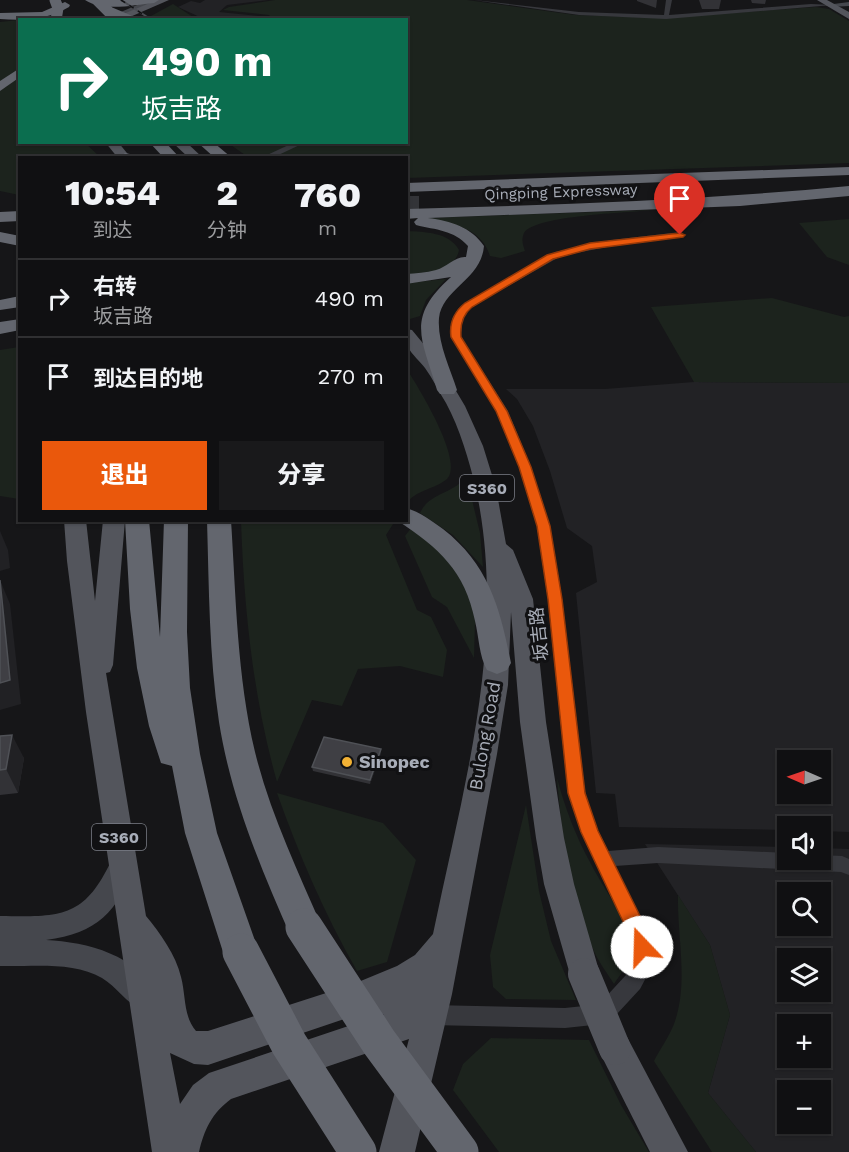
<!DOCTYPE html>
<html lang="zh">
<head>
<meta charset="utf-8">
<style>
	:root { --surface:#101012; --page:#19191b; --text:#f1f3f6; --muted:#9c9d9f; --line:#303032; --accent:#ea580c }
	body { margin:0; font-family:"Work Sans","Noto Sans SC",sans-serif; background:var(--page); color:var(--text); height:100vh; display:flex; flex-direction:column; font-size:22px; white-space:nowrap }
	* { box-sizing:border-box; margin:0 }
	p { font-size:20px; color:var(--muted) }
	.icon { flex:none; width:33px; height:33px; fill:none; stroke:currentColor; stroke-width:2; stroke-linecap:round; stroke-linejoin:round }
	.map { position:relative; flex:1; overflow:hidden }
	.details { position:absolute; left:18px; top:156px; width:390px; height:366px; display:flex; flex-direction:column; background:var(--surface); border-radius:0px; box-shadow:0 2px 4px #0004,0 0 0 2px var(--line) }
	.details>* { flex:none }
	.banner { position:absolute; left:18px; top:18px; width:390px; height:126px; border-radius:0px; box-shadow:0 2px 4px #0004,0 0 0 2px var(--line); background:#0b6e4f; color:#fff; overflow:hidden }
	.needle { width:39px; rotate:272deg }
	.controls { position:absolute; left:777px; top:750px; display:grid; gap:12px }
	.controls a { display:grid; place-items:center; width:54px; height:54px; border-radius:0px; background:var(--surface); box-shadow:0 2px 4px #0004,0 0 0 2px var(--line); font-size:30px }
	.pin { position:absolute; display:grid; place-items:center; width:51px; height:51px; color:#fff; margin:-62px -26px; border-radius:50% 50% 50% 0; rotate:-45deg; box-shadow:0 0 6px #0007 }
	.pin .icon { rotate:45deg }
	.me { position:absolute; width:66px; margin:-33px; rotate:339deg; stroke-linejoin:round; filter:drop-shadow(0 0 4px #0008) }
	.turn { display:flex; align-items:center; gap:21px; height:126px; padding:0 24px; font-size:27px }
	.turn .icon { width:78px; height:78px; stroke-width:2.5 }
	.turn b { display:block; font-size:42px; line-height:51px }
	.eta { display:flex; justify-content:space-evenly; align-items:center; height:102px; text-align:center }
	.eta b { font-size:36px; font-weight:800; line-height:42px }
	.action { display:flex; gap:12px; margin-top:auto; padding:12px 24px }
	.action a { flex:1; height:69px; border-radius:0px; background:var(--accent); color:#fff; font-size:24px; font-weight:800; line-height:69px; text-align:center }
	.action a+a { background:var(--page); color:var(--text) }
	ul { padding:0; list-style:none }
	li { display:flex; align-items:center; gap:18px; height:78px; padding:0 24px; border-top:2px solid var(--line) }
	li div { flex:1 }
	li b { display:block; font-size:22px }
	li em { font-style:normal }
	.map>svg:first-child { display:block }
	.built { fill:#222225; fill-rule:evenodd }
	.green { fill:#1c231d }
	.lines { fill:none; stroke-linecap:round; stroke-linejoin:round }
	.highway-tunnel { stroke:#333438; stroke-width:14; stroke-dasharray:14 7; stroke-linecap:butt }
	.street { fill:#37383d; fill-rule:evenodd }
	.secondary { fill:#45474d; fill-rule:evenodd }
	.primary { fill:#53555c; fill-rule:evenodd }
	.highway { fill:#63666e; fill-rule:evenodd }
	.rail-casing { stroke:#4a4c52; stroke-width:2 }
	.rail { stroke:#111113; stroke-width:1.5; stroke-dasharray:5; stroke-linecap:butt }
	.primary-bridge { stroke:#53555c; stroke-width:32 }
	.highway-bridge-far1 { stroke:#63666e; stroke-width:11 }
	.highway-bridge { stroke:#63666e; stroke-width:37 }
	.wall { fill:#323236 }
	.shaded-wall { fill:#212124 }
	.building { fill:#3f3f44; stroke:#4f5156; stroke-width:1.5 }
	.route { fill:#ea580c; stroke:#983908; stroke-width:1.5 }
	.poi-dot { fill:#f2b134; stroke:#111113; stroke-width:2 }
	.labels { text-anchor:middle; stroke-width:6; stroke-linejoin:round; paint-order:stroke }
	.far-street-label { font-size:15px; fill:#a8adb8; stroke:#111113 }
	.shield { fill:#111113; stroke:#7b7e86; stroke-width:1.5 }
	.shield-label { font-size:16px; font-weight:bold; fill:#a8adb8 }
	.street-label { font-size:18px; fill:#a8adb8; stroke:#111113 }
	.poi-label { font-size:18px; font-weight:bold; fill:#a8adb8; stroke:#111113; text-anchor:start }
</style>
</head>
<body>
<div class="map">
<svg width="849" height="1152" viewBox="0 0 849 1152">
	<rect width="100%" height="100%" fill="#161618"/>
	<g class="built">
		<path d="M205,0H268L227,5L219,12L268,17L267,19H204L178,7L191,1L200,3Z"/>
		<path d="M694,382L849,383V832L821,831L820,826H788L787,830L619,827L615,794L596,793L576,593L597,582L592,546L567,528L550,471L533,426L517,399L506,389H605ZM788,760H820V794H788Z"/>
		<path d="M645,844L787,847L788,860H820L821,848L849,849V1152H756L708,1093L730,1015L710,945ZM788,892H820V926H788ZM788,958H820V992H788ZM788,1024H820V1058H788ZM788,1090H820V1124H788Z"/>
	</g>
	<g class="green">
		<path d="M275,0H467L575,15L660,18L816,7L829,9L849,21V163L407,178L406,158L248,157L228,143L406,142V20L273,19L269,15L223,10L229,7Z"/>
		<path d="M173,4L196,19H156L151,16Z"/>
		<path d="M19,20L20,142L85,143L100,157L20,158L19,195L0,191V22Z"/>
		<path d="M652,210C629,213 535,215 524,233C521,240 523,245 525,251L501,258L490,256C481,227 453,224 426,218Z"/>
		<path d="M849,219V265L827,257L799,223Z"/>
		<path d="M406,231C425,232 449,232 459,250C455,272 424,274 407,274Z"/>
		<path d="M446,279L426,300L420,316L410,319L407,315L406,283Z"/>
		<path d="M772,298L844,317L849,316V383L694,382L651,307Z"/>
		<path d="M19,347H20L19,499L0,496V350Z"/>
		<path d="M406,368C417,385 465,462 447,479C435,489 419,489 407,502Z"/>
		<path d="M466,475L480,533L483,567L453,535L420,513C430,491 457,494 466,475Z"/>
		<path d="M241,521H395L386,535L417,610L431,617L447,650L443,677L400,666L358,669L342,706L312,700L277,782C253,697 244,609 241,521Z"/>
		<path d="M412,527L438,546L469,592L475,621L474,658L447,607L432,597L405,536Z"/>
		<path d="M557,778C565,808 576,837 591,864C604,890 627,917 629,947C630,963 622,972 614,984C607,973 598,961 593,949C569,892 562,839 557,778Z"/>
		<path d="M277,793L383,823L416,860L387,962L357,971C324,913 299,855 277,793Z"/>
		<path d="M526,805L539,891L551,941L576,1000L506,999L493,987L490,955Z"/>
		<path d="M678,895L710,945L730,1015L708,1093L756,1152H712L654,1061C660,1049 669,1037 674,1024C689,983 677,938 678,895Z"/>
		<path d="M491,1038L589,1040L621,1105L649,1152H499L453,1090L463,1064Z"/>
	</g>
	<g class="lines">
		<path class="highway-tunnel" d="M406,203H419"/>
		<g class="street">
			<path d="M474,0L579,12L664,15L666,0H672L669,15L811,4L833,5L666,19L579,15Z"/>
			<path d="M295,142H306L272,158L265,156Z"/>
			<path d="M680,232L683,233V237L612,246L561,256L471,307L462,319L461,337L508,411L531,467L549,526L562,599L585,793L598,831L608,851L658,847L788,853V860H820V855L842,856L849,859V875L841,872L658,863L615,866L643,922L651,947V967L648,974L640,989L616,1015L593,1025L565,1028L431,1025L424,1022L421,1015L424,1008L431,1005L565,1008L593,1005L602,1001L626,975L632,965L633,947L627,929L581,832L569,793L548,599L537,526L519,467L496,411L451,337L452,319L458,309L465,303L555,252L612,240Z"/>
		</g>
		<g class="secondary">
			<path d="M149,0H160L114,20H102Z"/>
			<path d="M849,2V6L830,7L826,5Z"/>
			<path d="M122,853L131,857L135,865C117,912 98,933 46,940C87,942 139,955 156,996L152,1006L142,1010C126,1003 117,987 102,978C73,961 32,967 0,966V916C63,917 85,918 113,857Z"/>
		</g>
		<g class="primary">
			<path d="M157,0H169L123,20H109Z"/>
			<path d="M817,0H827L849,12V19Z"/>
			<path d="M105,142H118L131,158H118Z"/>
			<path d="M172,142H186L203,158H189Z"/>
			<path d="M406,329L412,330L440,364L465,406L483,446L496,488L506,544L513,550L533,599L546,722L564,838L574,884L600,974L595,985L584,990L573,985L544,884L536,838L520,722L511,612L508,685L497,754L452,994L415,1152H379L409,1039L231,1099C212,1113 204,1130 199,1152H152L86,712L67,561L64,520H86L95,601L103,520H125L113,665L110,672L106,673L146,916C160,933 176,955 181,977C186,995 183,1016 196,1031H208L351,985L397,966L415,955L433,934C463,788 508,639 476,489C469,460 460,429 446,403C439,392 433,379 425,368C420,361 412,355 408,347C405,342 406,335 406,329ZM365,1012L373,1015L384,1014L209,1073L193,1085L180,1104L170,1053L194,1064L208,1065Z"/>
			<path d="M615,1032L627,1037L688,1152H650L598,1049L603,1037Z"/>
		</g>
		<g class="highway">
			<path d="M85,0H159L154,3C134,5 103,12 85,0Z"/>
			<path d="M65,2L70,5L69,7C48,20 23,21 0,19V13L42,12Z"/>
			<path d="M20,68V77L0,91V81Z"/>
			<path d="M149,142H165L180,158H164Z"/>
			<path d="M197,142H213L232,158H215Z"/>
			<path d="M125,153L130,154L132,158H118Z"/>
			<path d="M849,167V175L406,192V183Z"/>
			<path d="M849,186V196L740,206L428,218C451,221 471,227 484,246C481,280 443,288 439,318C437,342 450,368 457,390L454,394H440L437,390C422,339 405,318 451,277L406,284V274C416,273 426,273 436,270C447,267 455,256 466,257L468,246C454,230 436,230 416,225L414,222L418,218L406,219V209C554,205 702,200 849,186Z"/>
			<path d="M20,211V221L0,222V212Z"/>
			<path d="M0,232L20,236V246L0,242Z"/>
			<path d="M20,296V307L0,310V300Z"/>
			<path d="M20,319V330L0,334V322Z"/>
			<path d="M406,508C420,512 432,521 443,529C489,565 500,608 511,663L507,670L497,674L487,670C479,656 479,637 475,621C465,571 439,548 398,521L406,520Z"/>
			<path d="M125,520H149L160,637L164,520H188L187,632L190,688L200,754L217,833L259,952L254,964L241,969L228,964L223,952L185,833L172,766L161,763L149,726L137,668L130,609Z"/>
			<path d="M207,520H231C236,598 237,676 255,752C270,813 297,869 322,927L316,939L304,944L292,939C261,869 231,798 219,722C209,655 209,588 207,520Z"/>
		</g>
		<defs>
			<path id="rail" d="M121,0L152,20"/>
		</defs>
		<use href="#rail" class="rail-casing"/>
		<use href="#rail" class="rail"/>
		<path class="primary-bridge" d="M584,974L615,1049"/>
		<g class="highway-bridge-far1">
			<path d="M55,0L58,8L56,20"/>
			<path d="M97,0L109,12L128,20"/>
		</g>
		<g class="highway-bridge">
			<path d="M304,927L379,1042L460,1152"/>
			<path d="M241,952L289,1044L358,1152"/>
		</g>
	</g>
	<g class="wall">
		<path d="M637,0H657L656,8L637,1Z"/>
		<path d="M699,0H721L719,9H702Z"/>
		<path d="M751,0H766L765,4L752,3Z"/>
		<path d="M0,736L24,758L18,793L0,795Z"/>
		<path d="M381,753L370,784L313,771L312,767Z"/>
	</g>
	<g class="shaded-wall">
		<path d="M0,531L8,550L10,568L0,571Z"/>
		<path d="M0,580L10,604L21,704L0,710Z"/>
		<path d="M12,735L24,758L18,793L6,769Z"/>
		<path d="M381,749V753L370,784V780Z"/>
	</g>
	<g class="building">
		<path d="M0,580L10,680L0,683Z"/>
		<path d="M12,735L6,769L0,770V736Z"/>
		<path d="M324,737L381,749L370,780L312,767Z"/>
	</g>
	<path class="route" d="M680,233L685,235L683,237L590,249L553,259L472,307C462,315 460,325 461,337L507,411L531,467L550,526L562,599L585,793L598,831L643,922L652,947L649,953L642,956L636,953L627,930L581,832L568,793L548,599L537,526L519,467L496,411L451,337C449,323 454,312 465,303L547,255L590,243Z"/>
	<circle class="poi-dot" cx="347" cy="762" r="6"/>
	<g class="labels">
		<g class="far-street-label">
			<text transform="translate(561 192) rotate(-2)" y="5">Qingping Expressway</text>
		</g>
		<g class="shield">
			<rect x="460" y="475" width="54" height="26" rx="4.5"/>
			<rect x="92" y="824" width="54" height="26" rx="4.5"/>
		</g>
		<g class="shield-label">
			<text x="487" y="494">S360</text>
			<text x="119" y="843">S360</text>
		</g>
		<g class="street-label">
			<text transform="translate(539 634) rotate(-96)" y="6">坂吉路</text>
			<text transform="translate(485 736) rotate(-80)" y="6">Bulong Road</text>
		</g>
		<g class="poi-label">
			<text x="359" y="768">Sinopec</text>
		</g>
	</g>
</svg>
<div class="controls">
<a><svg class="needle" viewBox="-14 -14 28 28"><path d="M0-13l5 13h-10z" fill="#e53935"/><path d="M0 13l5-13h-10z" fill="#9c9d9f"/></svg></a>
<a><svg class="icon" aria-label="sound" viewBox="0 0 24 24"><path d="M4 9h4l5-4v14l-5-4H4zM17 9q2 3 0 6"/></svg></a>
<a><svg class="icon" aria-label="search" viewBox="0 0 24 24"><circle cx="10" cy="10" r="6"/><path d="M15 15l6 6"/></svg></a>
<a><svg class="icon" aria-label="layers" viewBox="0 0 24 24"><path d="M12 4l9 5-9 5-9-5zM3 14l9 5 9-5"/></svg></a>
<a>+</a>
<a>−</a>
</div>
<div class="pin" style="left:680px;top:235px;background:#d93025"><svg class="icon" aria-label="arrive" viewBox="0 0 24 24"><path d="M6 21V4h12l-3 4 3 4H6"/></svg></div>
<svg class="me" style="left:642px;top:947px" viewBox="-20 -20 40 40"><circle r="19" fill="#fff"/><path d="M0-13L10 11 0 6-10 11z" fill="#ea580c"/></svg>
<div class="banner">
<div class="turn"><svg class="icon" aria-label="right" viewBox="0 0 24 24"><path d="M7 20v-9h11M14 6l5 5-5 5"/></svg><div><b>490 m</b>坂吉路</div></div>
</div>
<section class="details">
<div class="eta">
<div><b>10:54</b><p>到达</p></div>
<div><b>2</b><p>分钟</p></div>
<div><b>760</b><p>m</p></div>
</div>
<ul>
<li><svg class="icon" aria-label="right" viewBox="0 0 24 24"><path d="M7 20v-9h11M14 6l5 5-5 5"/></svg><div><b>右转</b><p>坂吉路</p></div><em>490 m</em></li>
<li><svg class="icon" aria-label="arrive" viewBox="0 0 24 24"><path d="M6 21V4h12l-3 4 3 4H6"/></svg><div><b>到达目的地</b></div><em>270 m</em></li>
</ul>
<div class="action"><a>退出</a><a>分享</a></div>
</section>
</div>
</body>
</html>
